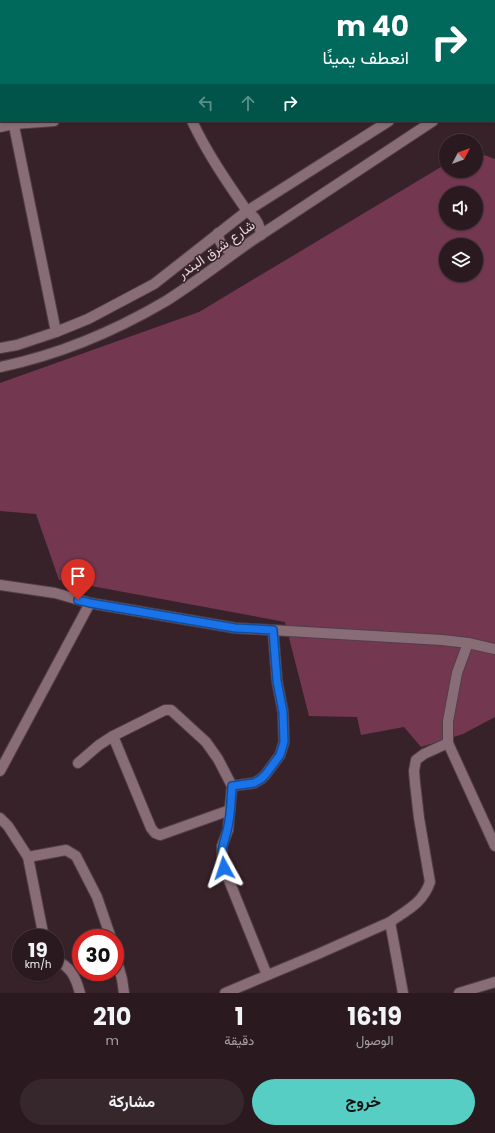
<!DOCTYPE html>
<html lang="ar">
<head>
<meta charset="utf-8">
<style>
	:root { --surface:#2a1a20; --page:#36272d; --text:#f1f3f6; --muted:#a5a1a5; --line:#46383e; --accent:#56cec3 }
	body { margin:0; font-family:Poppins,Vazirmatn,sans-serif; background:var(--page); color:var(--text); direction:rtl; height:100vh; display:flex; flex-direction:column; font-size:15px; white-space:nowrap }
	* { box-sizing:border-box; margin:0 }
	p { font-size:13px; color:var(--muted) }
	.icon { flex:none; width:22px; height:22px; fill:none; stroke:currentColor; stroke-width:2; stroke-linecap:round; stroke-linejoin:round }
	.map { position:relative; height:993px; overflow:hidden; direction:ltr }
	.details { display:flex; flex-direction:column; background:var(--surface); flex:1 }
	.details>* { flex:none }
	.guide { position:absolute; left:0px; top:0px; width:495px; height:122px; box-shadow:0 1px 3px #0004,0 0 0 1px var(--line); direction:rtl; background:#00695c; color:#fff; overflow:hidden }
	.needle { width:26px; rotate:49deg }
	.buttons { position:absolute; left:439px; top:134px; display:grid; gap:8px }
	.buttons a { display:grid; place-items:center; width:44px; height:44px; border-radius:50%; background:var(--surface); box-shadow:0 1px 3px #0004,0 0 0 1px var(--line); font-size:20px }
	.speed { position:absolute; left:12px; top:929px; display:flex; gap:8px; font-size:20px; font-weight:700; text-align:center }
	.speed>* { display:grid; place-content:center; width:52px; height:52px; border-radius:50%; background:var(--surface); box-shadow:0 1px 3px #0004,0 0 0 1px var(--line); line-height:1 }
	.speed small { font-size:10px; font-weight:400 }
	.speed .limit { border:6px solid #d22; background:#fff; color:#111 }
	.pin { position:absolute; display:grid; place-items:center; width:34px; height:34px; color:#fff; margin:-41px -17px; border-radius:50% 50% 50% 0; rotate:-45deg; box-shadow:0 0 4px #0007 }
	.pin .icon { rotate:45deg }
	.me { position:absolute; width:44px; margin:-22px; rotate:355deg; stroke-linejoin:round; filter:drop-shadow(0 0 3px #0008) }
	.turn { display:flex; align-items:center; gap:14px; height:84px; padding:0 20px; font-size:18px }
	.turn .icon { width:52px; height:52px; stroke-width:2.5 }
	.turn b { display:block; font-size:28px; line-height:34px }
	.lanes { display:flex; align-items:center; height:38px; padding:0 20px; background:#0003; justify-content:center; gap:20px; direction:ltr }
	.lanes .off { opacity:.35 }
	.eta { display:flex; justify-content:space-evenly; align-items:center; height:68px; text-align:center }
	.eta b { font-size:24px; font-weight:700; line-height:28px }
	.primary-button { display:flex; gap:8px; margin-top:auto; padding:8px 20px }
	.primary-button a { flex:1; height:46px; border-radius:24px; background:var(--accent); color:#111; font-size:16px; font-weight:700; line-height:46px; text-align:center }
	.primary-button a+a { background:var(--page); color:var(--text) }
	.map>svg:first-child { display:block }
	.green { fill:#743750; fill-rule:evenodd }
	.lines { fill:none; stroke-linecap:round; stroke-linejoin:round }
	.minor-casing { stroke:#523f46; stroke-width:12 }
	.secondary-casing { stroke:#523f46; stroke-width:12 }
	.minor { stroke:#886d76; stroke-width:10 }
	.secondary { stroke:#886d76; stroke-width:10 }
	.route-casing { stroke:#114b97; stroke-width:10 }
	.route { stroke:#1a73e8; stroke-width:7 }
	.labels { text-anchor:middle; stroke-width:3; stroke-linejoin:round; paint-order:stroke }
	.street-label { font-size:14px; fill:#e3d4d9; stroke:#38222a }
</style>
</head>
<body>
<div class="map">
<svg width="495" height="993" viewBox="0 0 495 993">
	<rect width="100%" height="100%" fill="#38222a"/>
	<path class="green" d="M476,152L495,159V717L463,734L421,747L404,727L361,735L357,717L309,716L285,622L59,580L36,514L0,511V383L199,312L446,164V171H476ZM446,193H476V223H446ZM446,245H476V275H446Z"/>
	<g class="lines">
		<defs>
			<g id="minor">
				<path d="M131,0L132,1"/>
				<path d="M195,0V1"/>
				<path d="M348,0V1"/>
				<path d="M165,1L166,0"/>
				<path d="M377,1L378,0"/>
				<path d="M0,94L1,95"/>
				<path d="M13,121L56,332"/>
				<path d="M192,121C207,153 227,182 247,211"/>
				<path d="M0,127L14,124L54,121"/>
				<path d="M0,585L55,593L90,603L235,628L442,640L468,643L495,649"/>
				<path d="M468,643L457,673L448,721V743L495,846"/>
				<path d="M113,736L151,828L155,833L160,835L230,810"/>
				<path d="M78,763L99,745L113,736L165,710H171L206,742L218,759L232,786L228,830L222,846V857L224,868L267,975"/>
				<path d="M0,771L90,603"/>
				<path d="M232,786L254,783L261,779L266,774L280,755L284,742L283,712L277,681L273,630"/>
				<path d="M0,818L8,826L28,857L66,850L76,856L97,897L111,938"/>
				<path d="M28,857L44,938"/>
				<path d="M390,922C407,910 423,903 430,882L419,818L415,783L414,771L416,760L424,754L448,743"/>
				<path d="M115,954L122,979L124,993"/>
				<path d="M55,959C71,968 75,975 80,993"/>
				<path d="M225,993L318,954L390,922L403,993"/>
				<path d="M459,993L495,982"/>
			</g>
			<g id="secondary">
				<path d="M494,55L495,54"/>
				<path d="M494,81L495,80"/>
				<path d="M247,211C256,217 260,225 261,235"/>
				<path d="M218,233C219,244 224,250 235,252"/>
				<path d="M0,348L17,345L56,332L88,319L154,284L247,211L389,121"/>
				<path d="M0,367C58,355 115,331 166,301C196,282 224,260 253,240C313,200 373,161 433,121"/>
			</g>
		</defs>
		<use href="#minor" class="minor-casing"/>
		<use href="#secondary" class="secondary-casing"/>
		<use href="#minor" class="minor"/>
		<use href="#secondary" class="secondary"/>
	</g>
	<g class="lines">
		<defs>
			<path id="route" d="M78,600L90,603L235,628L273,630L277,681L283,712L284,742L280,755L266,774L261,779L254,783L232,786C231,801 231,816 227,831C223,847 220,849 224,868"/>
		</defs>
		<use href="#route" class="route-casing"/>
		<use href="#route" class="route"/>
	</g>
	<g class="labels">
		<g class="street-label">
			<text transform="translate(216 249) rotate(-35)" y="5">شارع شرق البندر</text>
		</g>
	</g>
</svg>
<div class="buttons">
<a><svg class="needle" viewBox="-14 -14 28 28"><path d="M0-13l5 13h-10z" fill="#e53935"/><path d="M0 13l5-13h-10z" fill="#a5a1a5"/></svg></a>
<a><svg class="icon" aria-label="sound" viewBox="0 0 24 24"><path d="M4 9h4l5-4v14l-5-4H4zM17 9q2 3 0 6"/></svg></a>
<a><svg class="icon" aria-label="layers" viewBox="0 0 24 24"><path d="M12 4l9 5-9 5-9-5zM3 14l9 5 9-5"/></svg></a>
</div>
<div class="speed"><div>19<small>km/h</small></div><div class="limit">30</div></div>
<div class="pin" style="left:78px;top:600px;background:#d93025"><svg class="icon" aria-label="arrive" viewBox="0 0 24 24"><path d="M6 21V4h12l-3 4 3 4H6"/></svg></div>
<svg class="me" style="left:224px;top:868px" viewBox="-20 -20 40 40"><path d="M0-17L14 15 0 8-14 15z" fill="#1a73e8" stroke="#fff" stroke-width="4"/></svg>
<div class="guide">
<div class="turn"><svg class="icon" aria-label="right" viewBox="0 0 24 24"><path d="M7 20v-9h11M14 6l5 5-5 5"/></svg><div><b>40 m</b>انعطف يمينًا</div></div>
<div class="lanes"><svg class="icon off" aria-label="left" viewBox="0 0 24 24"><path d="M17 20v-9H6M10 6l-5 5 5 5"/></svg><svg class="icon off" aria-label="ahead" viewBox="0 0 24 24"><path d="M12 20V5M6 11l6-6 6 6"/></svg><svg class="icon" aria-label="right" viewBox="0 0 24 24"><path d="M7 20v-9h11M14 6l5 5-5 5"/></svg></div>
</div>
</div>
<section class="details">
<div class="eta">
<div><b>16:19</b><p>الوصول</p></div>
<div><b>1</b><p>دقيقة</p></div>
<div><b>210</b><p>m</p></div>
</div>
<div class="primary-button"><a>خروج</a><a>مشاركة</a></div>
</section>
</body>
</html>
